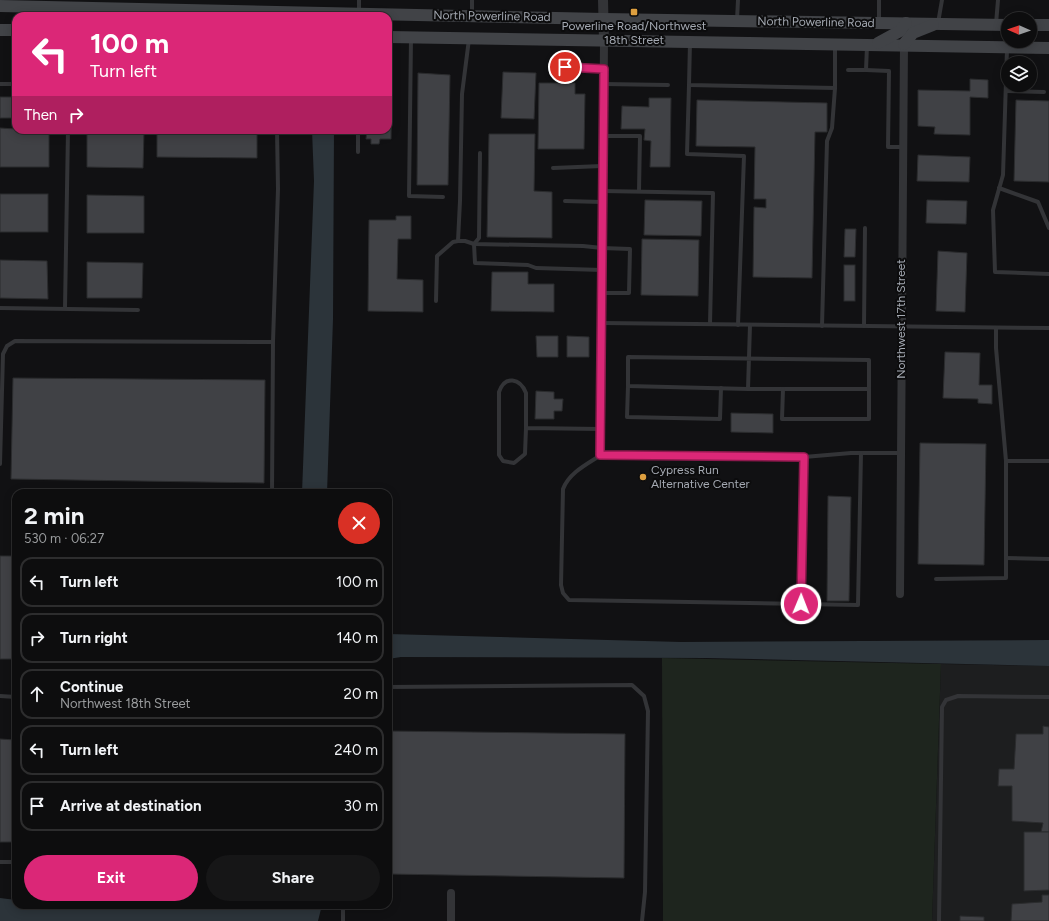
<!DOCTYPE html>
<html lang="en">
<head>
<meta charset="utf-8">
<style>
	:root { --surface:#0d0d0e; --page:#161617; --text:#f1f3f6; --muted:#9a9c9e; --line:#2d2d2e; --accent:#db2777 }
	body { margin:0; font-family:Figtree,sans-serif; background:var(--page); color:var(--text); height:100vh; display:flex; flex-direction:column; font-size:15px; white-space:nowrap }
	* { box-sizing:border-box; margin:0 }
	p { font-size:13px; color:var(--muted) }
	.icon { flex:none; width:22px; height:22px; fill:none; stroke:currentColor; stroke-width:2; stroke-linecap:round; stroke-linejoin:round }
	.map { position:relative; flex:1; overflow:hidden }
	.panel { position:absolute; left:12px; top:489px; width:380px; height:420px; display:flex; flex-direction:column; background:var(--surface); border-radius:12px; box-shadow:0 2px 10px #0003,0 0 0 1px var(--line) }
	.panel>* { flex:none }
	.top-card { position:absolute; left:12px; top:12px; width:380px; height:122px; border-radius:12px; box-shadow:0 2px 10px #0003,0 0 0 1px var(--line); background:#db2777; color:#fff; overflow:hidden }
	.needle { width:26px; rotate:272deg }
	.tools { position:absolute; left:1001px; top:12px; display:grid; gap:8px }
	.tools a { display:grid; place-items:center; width:36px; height:36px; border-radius:50%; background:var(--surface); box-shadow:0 2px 10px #0003,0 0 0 1px var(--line); font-size:20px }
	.pin { position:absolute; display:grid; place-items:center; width:34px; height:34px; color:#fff; margin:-17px; border:2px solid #fff; border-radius:50%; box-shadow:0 1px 4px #0007 }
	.me { position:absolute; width:44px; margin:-22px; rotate:1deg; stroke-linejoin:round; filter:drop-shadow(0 0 3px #0008) }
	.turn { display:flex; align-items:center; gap:14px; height:84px; padding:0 12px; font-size:18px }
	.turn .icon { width:52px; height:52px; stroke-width:2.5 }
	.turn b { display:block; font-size:28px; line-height:34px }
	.then { display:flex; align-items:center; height:38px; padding:0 12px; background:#0003; gap:8px; font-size:15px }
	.round { display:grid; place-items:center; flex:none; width:42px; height:42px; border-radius:21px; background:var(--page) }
	.headline { display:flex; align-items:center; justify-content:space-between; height:68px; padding:0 12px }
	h1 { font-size:24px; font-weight:700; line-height:30px }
	.button { display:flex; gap:8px; margin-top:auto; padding:8px 12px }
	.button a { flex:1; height:46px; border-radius:24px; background:var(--accent); color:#fff; font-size:16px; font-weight:700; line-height:46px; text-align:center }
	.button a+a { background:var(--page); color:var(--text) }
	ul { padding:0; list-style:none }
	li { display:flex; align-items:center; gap:12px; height:50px; margin:0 8px 6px; padding:0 4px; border:2px solid var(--line); border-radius:12px }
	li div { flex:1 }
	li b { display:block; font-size:15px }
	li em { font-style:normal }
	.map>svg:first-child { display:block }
	.built { fill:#1d1e1f }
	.green { fill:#1e251e }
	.water { fill:#2c343a }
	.building { fill:#404145; stroke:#2b2c2e }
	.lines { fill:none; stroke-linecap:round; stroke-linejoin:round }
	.service { stroke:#333437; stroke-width:4 }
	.minor { stroke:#333437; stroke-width:8 }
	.tertiary { stroke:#333437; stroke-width:10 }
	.secondary { stroke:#414347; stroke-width:12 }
	.route-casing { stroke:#8e194d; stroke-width:10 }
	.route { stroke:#db2777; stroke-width:7 }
	.poi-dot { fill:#dd9f3f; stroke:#0c0c0d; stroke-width:1.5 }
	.labels { text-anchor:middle; stroke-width:4; stroke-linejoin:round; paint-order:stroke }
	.street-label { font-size:12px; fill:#a4a9b2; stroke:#0c0c0d }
	.poi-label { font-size:12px; fill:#a4a9b2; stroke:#0c0c0d }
</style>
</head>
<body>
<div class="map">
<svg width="1049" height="921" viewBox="0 0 1049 921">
	<rect width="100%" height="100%" fill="#111113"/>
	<path class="built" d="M941,664L1049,666V921H932Z"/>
	<path class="green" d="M662,658L941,664L932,921H663Z"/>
	<g class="water">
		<path d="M312,130H334L333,319L327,493H302L314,181Z"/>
		<path d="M388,634L681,642L1049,640V666L707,658L401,657L388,659Z"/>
		<path d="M0,898L16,900V905H74L141,910L169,906L199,909H228L249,905H322L318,921H0Z"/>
	</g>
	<g class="building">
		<path d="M388,69H392L391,139H380L379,144H371V139H366L367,130H388Z"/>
		<path d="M503,72L536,73L534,119L501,118Z"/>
		<path d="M418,73L450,75L448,185H417Z"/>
		<path d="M970,79L988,80V98L970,97V135L934,134L935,127L918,126V90L970,91Z"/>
		<path d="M539,83H575V94H585L584,149H538Z"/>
		<rect x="0" y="97" width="16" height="21"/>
		<path d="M649,98H671L670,167H650L651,141L644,140L645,129H621L622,106L649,107Z"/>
		<path d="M697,100L827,103V132H815L812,278L753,277L754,207L766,208V199H754L755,147L696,146Z"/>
		<path d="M1016,100L1049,101V182L1014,181Z"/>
		<path d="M0,128L16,129V130H49V167H0Z"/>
		<path d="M157,130H257V158L157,157Z"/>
		<path d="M87,131H144L143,168L87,167Z"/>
		<path d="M489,134H535L534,191L552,192V238L487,237Z"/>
		<path d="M918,155L970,157L969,182L917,181Z"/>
		<rect x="0" y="194" width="48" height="38"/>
		<path d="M87,195L144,196V233H87Z"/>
		<path d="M645,200L702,201L701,236L644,235Z"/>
		<path d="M927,200L967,201L966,224L926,223Z"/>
		<path d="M396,216H411V239H398L397,279L423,280V312L368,311L369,220H396Z"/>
		<path d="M845,229H856L855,257H844Z"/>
		<path d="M642,239L699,240L698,296L641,295Z"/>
		<path d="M938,251L967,253L965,312L936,311Z"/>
		<path d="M0,260L47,261L48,299L0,298Z"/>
		<path d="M87,262L143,263L142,298H87Z"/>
		<rect x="844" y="265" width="11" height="36"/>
		<path d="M492,272H528V284H554V312L491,311Z"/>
		<path d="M536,336H558V357H537Z"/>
		<path d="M567,336L589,337V357H567Z"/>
		<path d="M945,352L980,353L979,385H992V404L978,403V399L943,398Z"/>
		<path d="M13,378L265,380L264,483L11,479Z"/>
		<path d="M536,391L554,392V399H563L562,411H554V419H535Z"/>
		<path d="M731,413L773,414V433L731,432Z"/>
		<path d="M920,443L986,444L984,565L918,564Z"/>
		<path d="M828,496L851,497L849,601H827Z"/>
		<rect x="0" y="556" width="16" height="103"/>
		<path d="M1043,726L1049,727V832H1041L1043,823L1012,821V786H998L999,769H1014L1016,734H1043Z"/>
		<path d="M388,731L625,734L624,878L388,874Z"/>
		<path d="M0,739L16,740V842H0Z"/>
		<path d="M1024,832H1049V890L1024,891Z"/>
		<path d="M1042,895H1049V921H1011L1012,904L1042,902Z"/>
		<path d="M960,916L984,917V921H960Z"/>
	</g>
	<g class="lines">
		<g class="service">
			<path d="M359,12V0"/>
			<path d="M472,15V0"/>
			<path d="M737,20L738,0"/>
			<path d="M879,22V0"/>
			<path d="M938,23L942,0"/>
			<path d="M996,24L998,0"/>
			<path d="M411,38L409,196L443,197"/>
			<path d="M690,42L689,85L835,88V47"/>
			<path d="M1007,49L1003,175L993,210L995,272L1049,274"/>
			<path d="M552,67L604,69"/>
			<path d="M848,70H866L867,46"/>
			<path d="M866,70L889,71L888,147H903"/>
			<path d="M0,84H16"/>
			<path d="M604,84L668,85"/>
			<path d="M689,85L687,154L744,156L738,325"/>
			<path d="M1006,91L1044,92"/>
			<path d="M603,136H640L639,191"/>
			<path d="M358,152V130"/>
			<path d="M480,153L479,238L474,244L475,263L528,265L536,268L602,270"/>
			<path d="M553,168L602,166"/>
			<path d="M999,188L1038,202L1049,228"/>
			<path d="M603,191L713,193L710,324"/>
			<path d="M565,201L602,202"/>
			<path d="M458,241H465L474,244L583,246L602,248L630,249L629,293H602"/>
			<path d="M436,301L437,256L453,242L458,241L460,201L462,94L469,39"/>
			<path d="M0,308L138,310"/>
			<path d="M65,308L68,130"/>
			<path d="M602,323L1049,328"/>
			<path d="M822,326L827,141L832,128L835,88"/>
			<path d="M864,326L865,228"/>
			<path d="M996,328V348L1006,461"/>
			<path d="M628,386L627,417L720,419L721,388"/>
			<path d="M748,389H869V360L628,357V386L748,389L750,325"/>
			<path d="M783,389L782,419H869V389"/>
			<path d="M526,428L525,454L514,463L503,461L499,455V392C505,375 520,378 526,393V428L601,429V455L804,457L851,453H901"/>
			<path d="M601,455C587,464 569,473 563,489L561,585L563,593L569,600L858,605L861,453"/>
			<path d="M0,464L3,354L7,346L15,341L273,342"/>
			<path d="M272,493L273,342L278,189L277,130"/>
			<path d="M1006,558L1049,559"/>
			<path d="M936,579L1006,578V461H1049"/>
			<path d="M801,604L804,457"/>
			<path d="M388,687L632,685L644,696L648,711L645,892L642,921"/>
			<path d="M0,696L16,697"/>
			<path d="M0,862H16"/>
			<path d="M343,905V921"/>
			<path d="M939,921L942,707L946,700L958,696L1049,697"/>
		</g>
		<g class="minor">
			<path d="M601,429L604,41"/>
			<path d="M900,594L904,44"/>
			<path d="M451,921V893"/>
		</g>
		<path class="tertiary" d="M603,0L604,41"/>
		<g class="secondary">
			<path d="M0,6L604,19L1008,25"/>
			<path d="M1030,25H1049"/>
			<path d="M0,30H16"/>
			<path d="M388,37L1049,48"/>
			<path d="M878,43L900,31L906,23"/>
			<path d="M904,44L913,33L933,25"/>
		</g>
	</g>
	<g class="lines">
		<defs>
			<path id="route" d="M565,67L604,69L600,455L804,457L801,604"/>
		</defs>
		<use href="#route" class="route-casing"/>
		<use href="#route" class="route"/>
	</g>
	<g class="poi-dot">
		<rect x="630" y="8" width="8" height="8" rx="2"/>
		<circle cx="643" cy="477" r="4"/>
	</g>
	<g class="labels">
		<g class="street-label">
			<text transform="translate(492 16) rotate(1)" y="4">North Powerline Road</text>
			<text transform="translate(816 22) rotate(1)" y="4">North Powerline Road</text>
			<text transform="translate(901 319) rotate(-90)" y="4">Northwest 17th Street</text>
		</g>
		<g class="poi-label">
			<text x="634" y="30">Powerline Road/Northwest<tspan x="634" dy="14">18th Street</tspan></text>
			<text x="651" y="474" text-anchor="start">Cypress Run<tspan x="651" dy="14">Alternative Center</tspan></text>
		</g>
	</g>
</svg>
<div class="tools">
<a><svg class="needle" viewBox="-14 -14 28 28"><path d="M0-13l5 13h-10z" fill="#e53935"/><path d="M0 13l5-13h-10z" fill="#9a9c9e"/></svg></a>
<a><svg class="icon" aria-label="layers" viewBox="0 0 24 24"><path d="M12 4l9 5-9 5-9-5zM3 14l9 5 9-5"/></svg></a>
</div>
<div class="pin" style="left:565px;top:67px;background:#d93025"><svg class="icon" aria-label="arrive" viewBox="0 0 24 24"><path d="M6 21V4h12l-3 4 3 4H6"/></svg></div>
<svg class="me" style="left:801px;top:604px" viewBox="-20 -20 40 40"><circle r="17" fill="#db2777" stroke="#fff" stroke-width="3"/><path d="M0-11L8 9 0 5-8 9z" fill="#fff"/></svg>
<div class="top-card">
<div class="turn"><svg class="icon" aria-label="left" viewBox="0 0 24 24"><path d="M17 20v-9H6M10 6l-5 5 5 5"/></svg><div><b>100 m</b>Turn left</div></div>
<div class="then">Then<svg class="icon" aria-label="right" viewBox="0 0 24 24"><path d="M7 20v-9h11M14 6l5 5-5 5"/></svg></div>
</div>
<section class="panel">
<div class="headline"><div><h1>2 min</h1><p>530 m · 06:27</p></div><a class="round" style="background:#d93025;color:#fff"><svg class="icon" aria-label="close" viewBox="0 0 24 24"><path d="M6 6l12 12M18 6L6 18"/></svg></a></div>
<ul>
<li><svg class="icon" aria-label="left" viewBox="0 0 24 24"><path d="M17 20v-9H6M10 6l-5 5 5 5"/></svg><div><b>Turn left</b></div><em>100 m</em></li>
<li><svg class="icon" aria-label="right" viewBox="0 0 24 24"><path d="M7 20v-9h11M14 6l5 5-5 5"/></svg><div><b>Turn right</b></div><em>140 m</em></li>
<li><svg class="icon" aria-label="ahead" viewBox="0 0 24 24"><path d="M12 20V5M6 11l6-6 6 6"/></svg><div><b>Continue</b><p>Northwest 18th Street</p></div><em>20 m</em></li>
<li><svg class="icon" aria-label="left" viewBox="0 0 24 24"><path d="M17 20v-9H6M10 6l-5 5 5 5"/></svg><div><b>Turn left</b></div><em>240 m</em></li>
<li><svg class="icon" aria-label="arrive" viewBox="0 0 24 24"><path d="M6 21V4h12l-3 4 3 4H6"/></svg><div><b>Arrive at destination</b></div><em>30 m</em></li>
</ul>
<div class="button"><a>Exit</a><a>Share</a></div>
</section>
</div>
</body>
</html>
